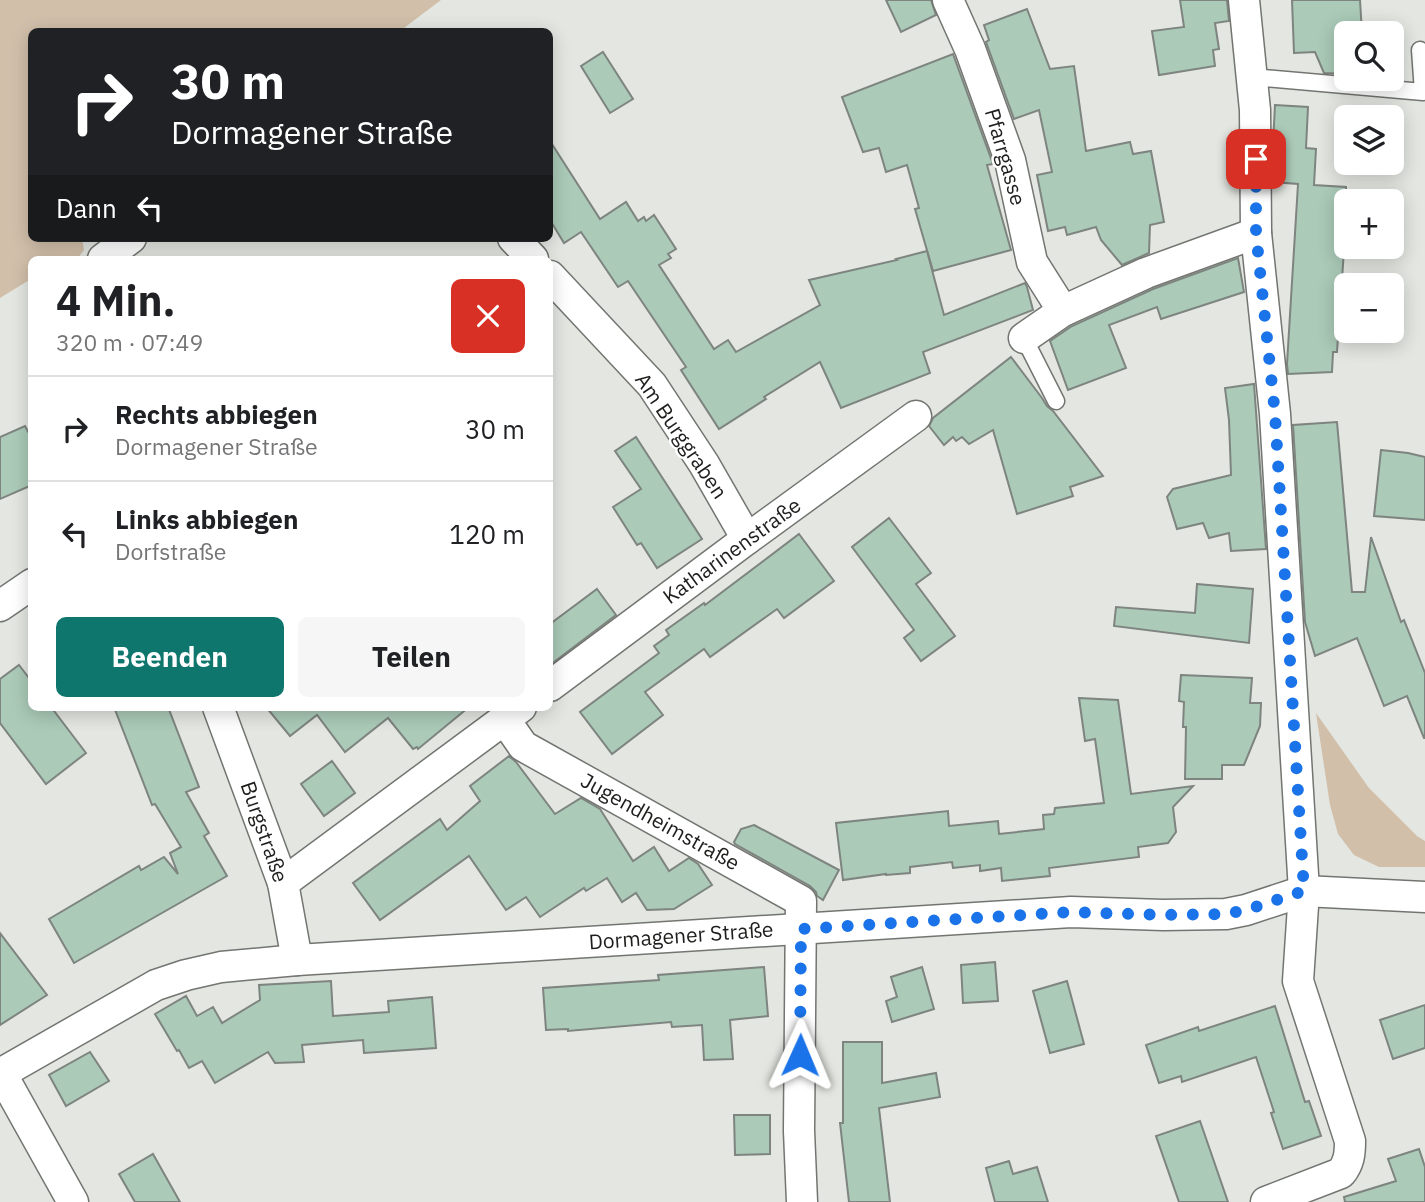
<!DOCTYPE html>
<html lang="de">
<head>
<meta charset="utf-8">
<style>
	:root { --surface:#fff; --page:#f6f6f6; --text:#202124; --muted:#757577; --line:#e0e0e0; --accent:#0f766e }
	body { margin:0; font-family:"IBM Plex Sans",sans-serif; background:var(--page); color:var(--text); height:100vh; display:flex; flex-direction:column; font-size:26px; white-space:nowrap }
	* { box-sizing:border-box; margin:0 }
	p { font-size:23px; color:var(--muted) }
	.icon { flex:none; width:38px; height:38px; fill:none; stroke:currentColor; stroke-width:2; stroke-linecap:round; stroke-linejoin:round }
	.map { position:relative; flex:1; overflow:hidden }
	.side { position:absolute; left:28px; top:256px; width:525px; height:455px; display:flex; flex-direction:column; background:var(--surface); border-radius:10px; box-shadow:0 4px 18px #0003 }
	.side>* { flex:none }
	.banner { position:absolute; left:28px; top:28px; width:525px; height:214px; border-radius:10px; box-shadow:0 4px 18px #0003; background:#202124; color:#fff; overflow:hidden }
	.fabs { position:absolute; left:1334px; top:21px; display:grid; gap:14px }
	.fabs a { display:grid; place-items:center; width:70px; height:70px; border-radius:10px; background:var(--surface); box-shadow:0 4px 18px #0003; font-size:35px }
	.pin { position:absolute; display:grid; place-items:center; width:60px; height:60px; color:#fff; margin:-30px; border-radius:14px; box-shadow:0 4px 10px #0006 }
	.me { position:absolute; width:77px; margin:-38px; rotate:1deg; stroke-linejoin:round; filter:drop-shadow(0 0 5px #0008) }
	.turn { display:flex; align-items:center; gap:24px; height:147px; padding:0 28px; font-size:32px }
	.turn .icon { width:91px; height:91px; stroke-width:2.5 }
	.turn b { display:block; font-size:49px; line-height:60px }
	.then { display:flex; align-items:center; height:66px; padding:0 28px; background:#0003; gap:14px; font-size:26px }
	.round { display:grid; place-items:center; flex:none; width:74px; height:74px; border-radius:10px; background:var(--page) }
	.overview { display:flex; align-items:center; justify-content:space-between; height:119px; padding:0 28px }
	h1 { font-size:42px; font-weight:800; line-height:52px }
	.button { display:flex; gap:14px; margin-top:auto; padding:14px 28px }
	.button a { flex:1; height:80px; border-radius:10px; background:var(--accent); color:#fff; font-size:28px; font-weight:800; line-height:80px; text-align:center }
	.button a+a { background:var(--page); color:var(--text) }
	ul { padding:0; list-style:none }
	li { display:flex; align-items:center; gap:21px; height:105px; padding:0 28px; border-top:2px solid var(--line) }
	li div { flex:1 }
	li b { display:block; font-size:26px }
	li em { font-style:normal }
	.map>svg:first-child { display:block }
	.green { fill:#d1bfaa }
	.building { fill:#abcab8; stroke:#7e8480; stroke-width:2 }
	.lines { fill:none; stroke-linecap:round; stroke-linejoin:round }
	.lane-casing { stroke:#727570; stroke-width:19 }
	.street-casing { stroke:#727570; stroke-width:33 }
	.lane { stroke:#fff; stroke-width:16 }
	.street { stroke:#fff; stroke-width:30 }
	.route { stroke:#1a73e8; stroke-width:12; stroke-dasharray:0 21.6 }
	.labels { text-anchor:middle; stroke-width:5; stroke-linejoin:round; paint-order:stroke }
	.street-label { font-size:21px; fill:#1e1f1d; stroke:#fff }
</style>
</head>
<body>
<div class="map">
<svg width="1425" height="1202" viewBox="0 0 1425 1202">
	<rect width="100%" height="100%" fill="#e4e7e1"/>
	<g class="green">
		<path d="M0,0H441L400,31L32,32V238H82L84,250L77,259H32L31,279L0,298Z"/>
		<path d="M1316,713L1369,788L1417,836L1425,841V867H1379L1354,855L1338,834L1330,805Z"/>
	</g>
	<g class="building">
		<path d="M886,0H931L936,15L901,32Z"/>
		<path d="M1180,0H1227L1229,21L1215,23L1219,49L1213,50L1215,66L1159,75L1152,31L1184,27Z"/>
		<path d="M1292,0H1360L1362,33H1346V74L1324,73L1315,52L1294,53Z"/>
		<path d="M1027,9L1050,69L1074,66L1086,151L1130,142L1133,154L1151,151L1164,222L1150,225L1149,253L1122,265L1101,240L1096,227L1067,235L1065,227L1048,231L1037,175L1052,172L1039,110L1014,119L986,42L989,40L984,25Z"/>
		<path d="M603,52L633,99L610,113L581,66Z"/>
		<path d="M953,54L993,164L987,165L1011,250L933,271L915,209L919,208L907,165L886,172L879,148L863,152L842,97Z"/>
		<path d="M1275,105L1308,107L1306,148L1316,149L1314,185L1346,187V221L1337,352H1333L1332,372L1288,374L1287,364L1298,184L1273,182V144Z"/>
		<path d="M550,141L600,219L626,202L638,221L644,217L646,221L654,215L676,249L668,254L671,258L659,265L714,349L728,340L736,352L820,305L809,280L897,260L896,259L927,251L944,315L1025,283L1027,287L1033,310L923,352L930,373L841,408L820,362L764,397L766,399L719,429L681,370L686,367L628,281L618,287L581,232L564,243L550,220Z"/>
		<path d="M1238,258L1244,292L1161,319L1157,307L1109,325L1126,368L1068,390L1050,341L1072,326L1153,289Z"/>
		<path d="M1011,357L1042,398L1047,406L1053,411L1103,476L1070,487L1073,496L1017,514L993,430L969,444L962,437L956,441L953,437L944,445L929,426L933,418Z"/>
		<path d="M1254,384L1266,549L1231,551L1229,533L1209,538L1203,523L1177,529L1167,497L1173,489L1231,475L1229,420L1225,388Z"/>
		<path d="M1337,422L1352,592H1365L1371,537L1401,622L1404,620L1425,673V738H1424L1407,696L1384,706L1357,638L1315,656L1305,622L1293,425Z"/>
		<path d="M25,426L32,439V485L0,499V437Z"/>
		<path d="M636,437L702,539L657,568L641,543L637,545L613,507L641,489L615,451Z"/>
		<path d="M1381,450L1408,453L1425,457V520L1374,516Z"/>
		<path d="M889,518L931,573L916,584L955,636L921,661L904,638L914,630L852,547Z"/>
		<path d="M799,534L834,581L784,618L777,609L710,657L704,649L645,692L663,715L612,754L580,712L659,653L654,646L669,635L666,630L704,603L705,605Z"/>
		<path d="M1197,584L1253,589L1249,643L1114,626L1116,607L1195,613Z"/>
		<path d="M597,589L616,615L550,665V624Z"/>
		<path d="M19,665L32,682V707H51L86,753L46,784L0,723V679Z"/>
		<path d="M1181,675L1252,678L1250,703H1261L1260,726L1244,765H1222V779H1185L1186,727H1183L1184,702L1179,701Z"/>
		<path d="M1079,698L1118,700L1131,794L1193,786L1173,807L1176,832L1168,843L1138,847L1139,857L1049,868L1050,876L1002,881L1001,868L980,871V865L953,868L952,862L910,867V873L886,875V874L843,880L836,823L948,811L949,826L998,821L999,834L1044,829L1043,815L1054,814L1055,808L1104,803L1095,739L1085,741Z"/>
		<path d="M114,707H168L199,787L186,792L209,833L204,836L227,876L74,963L49,919L139,866L141,870L164,857L178,874L170,853L181,847L155,804L152,805Z"/>
		<path d="M266,707H469L418,749L417,747L413,749L388,718L345,752L317,715L290,736Z"/>
		<path d="M509,756L516,762L555,814L581,798L600,809L633,861L654,847L669,871L689,858L698,864L712,885L674,909L647,910L636,893L622,902L607,878L586,891L584,888L540,917L526,897L506,910L469,856L380,920L353,883L440,819L447,830L480,801L470,786Z"/>
		<path d="M332,761L355,793L324,816L301,784Z"/>
		<path d="M754,825L839,870L823,900L817,896L816,892L810,886L735,844L734,842L741,829Z"/>
		<path d="M0,933L47,995L0,1025Z"/>
		<path d="M995,962L998,1001L963,1003L961,965Z"/>
		<path d="M764,967L768,1016L730,1020L733,1059L704,1060L702,1025L672,1027L671,1022L568,1031V1029L546,1030L543,988L659,980L658,975Z"/>
		<path d="M922,967L934,1009L892,1022L886,1001L897,997L891,977Z"/>
		<path d="M331,981L333,1016L389,1012L388,1001L432,997L436,1048L364,1053L363,1040L302,1045L304,1062L275,1063L268,1052L215,1083L202,1061L189,1068L179,1050L177,1051L155,1014L186,996L197,1016L213,1007L222,1023L260,1000L259,985Z"/>
		<path d="M1067,981L1084,1044L1050,1053L1033,991Z"/>
		<path d="M1425,1005V1048L1393,1059L1380,1020Z"/>
		<path d="M1275,1006L1305,1102L1309,1101L1321,1136L1283,1149L1271,1113L1274,1112L1256,1057L1182,1082L1181,1076L1159,1083L1146,1045L1198,1027L1199,1031Z"/>
		<path d="M843,1042H882V1083L936,1073L940,1097L879,1108L890,1202H849L840,1123H843Z"/>
		<path d="M90,1052L109,1081L66,1106L49,1075Z"/>
		<path d="M734,1115H770V1154L735,1155Z"/>
		<path d="M1200,1121L1228,1202H1179L1156,1136Z"/>
		<path d="M1419,1149L1425,1167V1202H1345L1344,1197L1396,1181L1388,1159Z"/>
		<path d="M153,1154L180,1202H135L119,1174Z"/>
		<path d="M1009,1161L1013,1174L1037,1167L1048,1202H995L986,1168Z"/>
	</g>
	<g class="lines">
		<defs>
			<g id="lane">
				<path d="M1252,77L1423,92L1420,50"/>
				<path d="M1024,338L1056,401"/>
			</g>
			<g id="street">
				<path d="M948,0L970,49L1010,160L1032,262L1063,311"/>
				<path d="M1244,0L1255,110L1256,233L1275,414L1304,891L1298,981L1350,1141C1350,1154 1349,1163 1341,1173L1266,1202"/>
				<path d="M513,238L533,259"/>
				<path d="M103,259L131,238"/>
				<path d="M550,276L652,385L704,464L747,539"/>
				<path d="M1024,338L1063,311L1146,273L1256,233"/>
				<path d="M0,606L32,584"/>
				<path d="M550,686L747,539L916,416"/>
				<path d="M218,707L283,883L297,960"/>
				<path d="M505,720L523,746L801,901L799,1131L802,1202"/>
				<path d="M283,883L521,707"/>
				<path d="M1,1073L73,1202"/>
				<path d="M0,1074L156,985L186,975L221,967L297,960L1071,912L1163,915L1226,914L1246,910L1304,891L1425,897"/>
			</g>
		</defs>
		<use href="#lane" class="lane-casing"/>
		<use href="#street" class="street-casing"/>
		<use href="#lane" class="lane"/>
		<use href="#street" class="street"/>
	</g>
	<g class="lines">
		<path class="route" d="M800,1055L801,929L1070,912L1163,915L1226,914L1246,910L1304,891L1275,414L1256,233V159"/>
	</g>
	<g class="labels">
		<g class="street-label">
			<text transform="translate(1005 157) rotate(74)" y="7">Pfarrgasse</text>
			<text transform="translate(681 436) rotate(56)" y="7">Am Burggraben</text>
			<text transform="translate(732 551) rotate(-36)" y="7">Katharinenstraße</text>
			<text transform="translate(660 822) rotate(29)" y="7">Jugendheimstraße</text>
			<text transform="translate(264 832) rotate(71)" y="7">Burgstraße</text>
			<text transform="translate(681 936) rotate(-4)" y="7">Dormagener Straße</text>
		</g>
	</g>
</svg>
<div class="fabs">
<a><svg class="icon" aria-label="search" viewBox="0 0 24 24"><circle cx="10" cy="10" r="6"/><path d="M15 15l6 6"/></svg></a>
<a><svg class="icon" aria-label="layers" viewBox="0 0 24 24"><path d="M12 4l9 5-9 5-9-5zM3 14l9 5 9-5"/></svg></a>
<a>+</a>
<a>−</a>
</div>
<div class="pin" style="left:1256px;top:159px;background:#d93025"><svg class="icon" aria-label="arrive" viewBox="0 0 24 24"><path d="M6 21V4h12l-3 4 3 4H6"/></svg></div>
<svg class="me" style="left:800px;top:1055px" viewBox="-20 -20 40 40"><path d="M0-17L14 15 0 8-14 15z" fill="#1a73e8" stroke="#fff" stroke-width="4"/></svg>
<div class="banner">
<div class="turn"><svg class="icon" aria-label="right" viewBox="0 0 24 24"><path d="M7 20v-9h11M14 6l5 5-5 5"/></svg><div><b>30 m</b>Dormagener Straße</div></div>
<div class="then">Dann<svg class="icon" aria-label="left" viewBox="0 0 24 24"><path d="M17 20v-9H6M10 6l-5 5 5 5"/></svg></div>
</div>
<section class="side">
<div class="overview"><div><h1>4 Min.</h1><p>320 m · 07:49</p></div><a class="round" style="background:#d93025;color:#fff"><svg class="icon" aria-label="close" viewBox="0 0 24 24"><path d="M6 6l12 12M18 6L6 18"/></svg></a></div>
<ul>
<li><svg class="icon" aria-label="right" viewBox="0 0 24 24"><path d="M7 20v-9h11M14 6l5 5-5 5"/></svg><div><b>Rechts abbiegen</b><p>Dormagener Straße</p></div><em>30 m</em></li>
<li><svg class="icon" aria-label="left" viewBox="0 0 24 24"><path d="M17 20v-9H6M10 6l-5 5 5 5"/></svg><div><b>Links abbiegen</b><p>Dorfstraße</p></div><em>120 m</em></li>
</ul>
<div class="button"><a>Beenden</a><a>Teilen</a></div>
</section>
</div>
</body>
</html>
